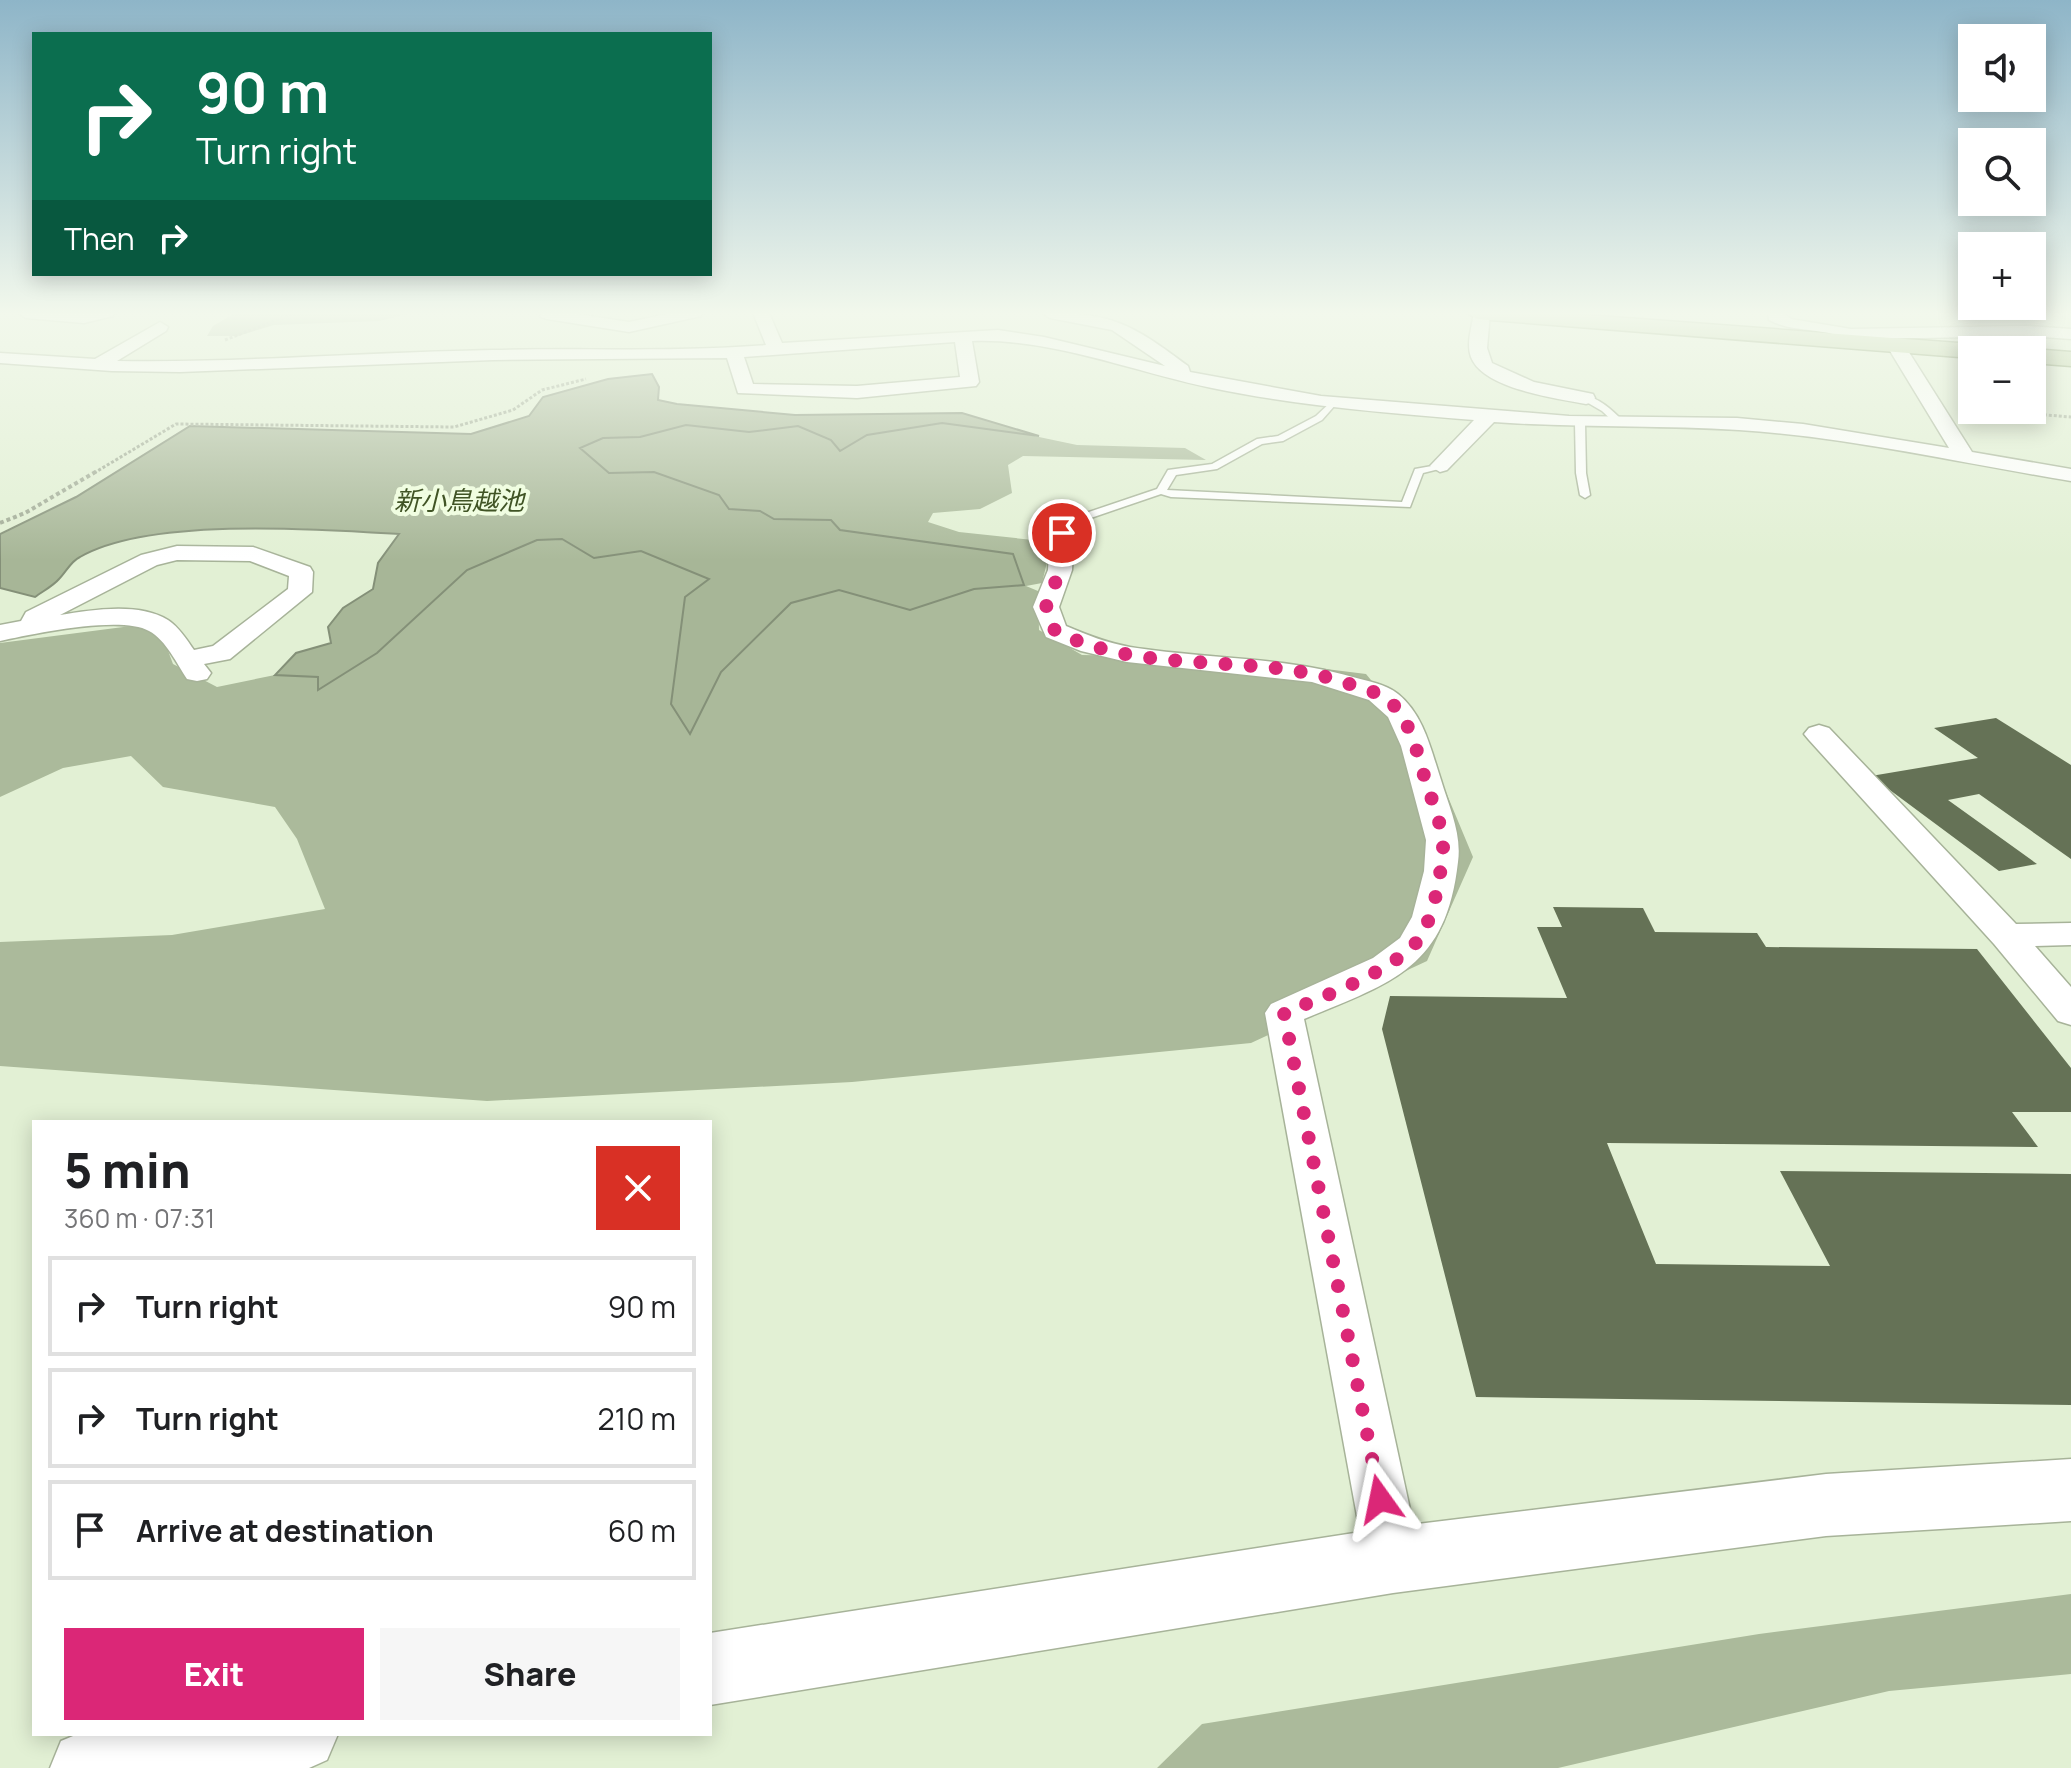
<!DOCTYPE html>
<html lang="en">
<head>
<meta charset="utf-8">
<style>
	:root { --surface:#fff; --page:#f6f6f6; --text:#202124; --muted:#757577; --line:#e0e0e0; --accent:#db2777 }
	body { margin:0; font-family:Manrope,"Noto Sans JP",sans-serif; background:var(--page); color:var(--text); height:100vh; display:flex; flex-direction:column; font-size:30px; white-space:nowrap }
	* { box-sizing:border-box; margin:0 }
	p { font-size:26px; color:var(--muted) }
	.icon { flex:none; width:44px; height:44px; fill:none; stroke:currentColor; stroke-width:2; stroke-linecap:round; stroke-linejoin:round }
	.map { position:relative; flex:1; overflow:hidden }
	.details { position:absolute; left:32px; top:1120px; width:680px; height:616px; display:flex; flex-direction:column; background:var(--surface); border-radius:0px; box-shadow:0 4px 20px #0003 }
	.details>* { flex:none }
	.hud { position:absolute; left:32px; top:32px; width:680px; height:244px; border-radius:0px; box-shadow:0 4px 20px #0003; background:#0b6e4f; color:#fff; overflow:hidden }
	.controls { position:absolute; left:1958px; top:24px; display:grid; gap:16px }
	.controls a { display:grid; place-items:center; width:88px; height:88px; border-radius:0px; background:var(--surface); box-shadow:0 4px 20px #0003; font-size:40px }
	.pin { position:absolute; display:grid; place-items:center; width:68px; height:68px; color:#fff; margin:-34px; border:4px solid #fff; border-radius:50%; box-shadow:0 2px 8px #0007 }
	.me { position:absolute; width:88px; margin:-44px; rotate:348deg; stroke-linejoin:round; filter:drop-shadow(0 0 6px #0008) }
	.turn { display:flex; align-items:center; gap:28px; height:168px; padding:0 32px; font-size:36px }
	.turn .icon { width:104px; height:104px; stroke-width:2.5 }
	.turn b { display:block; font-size:56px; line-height:68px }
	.then { display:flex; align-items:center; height:76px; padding:0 32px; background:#0003; gap:16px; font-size:30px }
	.round { display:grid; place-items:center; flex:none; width:84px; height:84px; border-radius:0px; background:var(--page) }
	.overview { display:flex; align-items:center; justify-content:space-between; height:136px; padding:0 32px }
	h1 { font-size:48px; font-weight:800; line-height:60px }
	.button { display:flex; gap:16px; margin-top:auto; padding:16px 32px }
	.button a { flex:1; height:92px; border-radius:0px; background:var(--accent); color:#fff; font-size:32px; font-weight:800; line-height:92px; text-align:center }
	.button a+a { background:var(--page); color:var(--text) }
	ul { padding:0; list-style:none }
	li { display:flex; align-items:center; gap:24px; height:100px; margin:0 16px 12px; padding:0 16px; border:4px solid var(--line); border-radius:0px }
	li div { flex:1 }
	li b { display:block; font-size:30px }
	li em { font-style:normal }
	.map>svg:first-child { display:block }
	.forest { fill:#abba9b }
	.water { fill:#a7b697; stroke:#849078; stroke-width:2 }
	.building { fill:#657256 }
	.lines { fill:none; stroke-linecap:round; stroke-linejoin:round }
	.service-casing { stroke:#a7b399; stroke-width:3 }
	.minor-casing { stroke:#a7b399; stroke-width:3 }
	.tertiary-casing { stroke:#a7b399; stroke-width:3 }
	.primary-casing { stroke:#647f41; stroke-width:3 }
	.path-far1 { stroke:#a0aa95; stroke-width:3; stroke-dasharray:3 2; stroke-linecap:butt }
	.path { stroke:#a0aa95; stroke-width:4; stroke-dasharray:4 3; stroke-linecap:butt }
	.service { fill:#fff; fill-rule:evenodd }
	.minor { fill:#fff; fill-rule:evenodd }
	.tertiary { fill:#fff; fill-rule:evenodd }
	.primary { fill:#b2c893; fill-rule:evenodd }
	.route { stroke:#db2777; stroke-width:14; stroke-dasharray:0 25.2 }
	.labels { text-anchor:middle; stroke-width:8; stroke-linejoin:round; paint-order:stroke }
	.far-water-label { font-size:26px; font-style:italic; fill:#405425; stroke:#f0fde1 }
</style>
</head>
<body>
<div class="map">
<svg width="2071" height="1768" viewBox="0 0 2071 1768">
	<rect width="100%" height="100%" fill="#e2f0d4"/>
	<g class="forest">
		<path d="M235,313H412L379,321L274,325L238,336H207L213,326Z"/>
		<path d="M942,423L1020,433L1077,445L1185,448L1206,460L1023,456L1008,465L1012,493L980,509L933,513L928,522L959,532L1052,542L1042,583L1026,586L1038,591L1039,630L1082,655L1238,658L1366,674L1428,749L1473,857L1427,961L1251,1043L852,1082L487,1101L0,1066V942L172,935L325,909L297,839L275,807L163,787L131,756L63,768L0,797V643L131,626L161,632L173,664L217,687L275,675L319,677L318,689L377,653L467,570L537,540L561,539L594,558L641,551L709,579L685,597L671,704L690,734L721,672L791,603L839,590L910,610L974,589L1024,585L1013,554L839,530L831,520L774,519L760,511L729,509L654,472L609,473L579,448L603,438L640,437L686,425L749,432L798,426L831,440L840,451L867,435Z"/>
		<path d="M2071,1594V1674L1889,1691L1558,1768H1157L1202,1724L1759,1634Z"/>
	</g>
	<path class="water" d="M652,374L659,387L658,400L677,404L795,415L962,413L1039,436L942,423L867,435L840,451L831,440L798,426L749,432L686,425L640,437L603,438L580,448L609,473L654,472L719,495L729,509L760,511L774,519L831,520L840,530L1013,554L1024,585L974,589L910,610L839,590L791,603L721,672L690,734L671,704L685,597L709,579L641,551L594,558L562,539L537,540L467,570L377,653L318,690V677L275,675L296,653L331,643L328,627L343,608L373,589L378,563L399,534C318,529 149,517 80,557C71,561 66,572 59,579C53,586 43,591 35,597L0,588V534L76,497L190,426L471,434L529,416L543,397L608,379Z"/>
	<g class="building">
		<path d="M1996,718L2071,765V859L1979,794L1948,800L2037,864L1999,871L1871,776L1978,758L1934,728Z"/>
		<path d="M1553,907L1643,908L1655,932L1757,933L1766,947L1977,949L2071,1068V1112H2012L2038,1147L1607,1143L1656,1264L1830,1266L1780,1171L2071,1174V1405L1476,1397L1382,1029L1390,996L1567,998L1537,927H1562Z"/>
	</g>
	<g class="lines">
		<defs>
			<g id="service">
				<path d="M1583,396C1600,397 1614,412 1626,424L1618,426L1602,411L1583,400Z"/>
				<path d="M1333,400L1337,403L1322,420L1283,441L1262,444L1217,469L1176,475L1167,490L1402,502L1415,469L1443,464V468L1423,473L1410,507L1171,497L1161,494L1082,521L1066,535L1057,533L1074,517L1157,489L1168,470L1212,464L1257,439L1278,436L1316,416Z"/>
				<path d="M1580,420L1585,423L1586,473L1590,495L1585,498L1580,495L1576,473L1575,423Z"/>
			</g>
			<g id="minor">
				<path d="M18,313H115L113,316L84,323L26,318Z"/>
				<path d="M540,313H571L629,322L672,313H703L701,316L629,332L547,319L541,317Z"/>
				<path d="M753,313H769L782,343L998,330L1044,337L1165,366L1112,330L1050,318L1042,313C1113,312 1133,325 1188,366L1190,372L1321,396L1569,416L1737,418L1803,424L1949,448L1887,346L1896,341L1905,346L1972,452L2071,469V481C1961,463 1850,437 1739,430C1657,425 1576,428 1494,422L1447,470L1440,472L1430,466L1474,420C1386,413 1299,406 1212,388C1134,372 1053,338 972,341L979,382L976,386L857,398L738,393L727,358L493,360L180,372L112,371L0,363V353L95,359L160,322L168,327L166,331L117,361C243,363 368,352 493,350C584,348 675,352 766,345ZM955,342L960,377L857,386L753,384L744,357Z"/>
				<path d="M1474,313H1490L1487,348L1492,363L1534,382L1593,394L1595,398L1593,402L1586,404C1556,398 1483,389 1471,357C1466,344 1472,326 1474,313Z"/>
				<path d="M1768,313H1784L1791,319L1851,329L2028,326L2071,329V339L2028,336L1865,339L1868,343L1859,348C1851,346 1850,341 1844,338C1820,327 1793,333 1769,320Z"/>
				<path d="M1062,526L1070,528L1074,533L1072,570L1059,607L1066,626C1087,635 1107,643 1130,647C1205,659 1279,656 1353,677C1367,681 1386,684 1398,694C1424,715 1431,750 1441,780C1449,807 1462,833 1458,862C1446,968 1393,982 1304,1019L1421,1560L1412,1579L1393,1587L1374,1579L1365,1560L1265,1013L1271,1004L1373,958L1400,938L1412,917L1424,871L1426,840L1401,746L1388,717L1369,700L1312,682L1127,662L1081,651L1046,637L1033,607L1048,570L1050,533L1054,528Z"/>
				<path d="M177,546L253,547L310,567L313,572L312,592L230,659L204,664L211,673L207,679L197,681L187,679C177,664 166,640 149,631C121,615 32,634 0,641V625L21,621L26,612L141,555ZM177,560L250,561L289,576L288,589L213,646L194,650C187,640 179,627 168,620C138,602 93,610 60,615L157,565Z"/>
				<path d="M1819,725L1829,728L2016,924L2071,923V945L2035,946L2071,987V1025L2058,1021L1994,944L1809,740L1804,734L1809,728Z"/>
			</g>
			<g id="tertiary">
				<path d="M2071,1459V1521L1826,1536L1393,1593L710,1705V1633L1393,1527L1826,1474Z"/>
				<path d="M78,1734H338L327,1760L309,1768H50L61,1741Z"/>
			</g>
			<g id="primary">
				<path d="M1467,313H1559L1972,344L1983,350H1972V358L1477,319Z"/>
				<path d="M2032,349L2071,352V366L2032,363V350H2029Z"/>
			</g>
		</defs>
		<use href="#service" class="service-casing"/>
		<use href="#minor" class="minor-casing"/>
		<use href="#tertiary" class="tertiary-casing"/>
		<use href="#primary" class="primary-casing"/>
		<g class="path-far1">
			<path d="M225,340L294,313"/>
			<path d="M1984,410L2071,417"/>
			<path d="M94,473L176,424L454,427L513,410L542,390L586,379"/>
		</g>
		<path class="path" d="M0,523L25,513L97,471"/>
		<use href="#service" class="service"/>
		<use href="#minor" class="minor"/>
		<use href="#tertiary" class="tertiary"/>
		<use href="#primary" class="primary"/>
	</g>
	<linearGradient id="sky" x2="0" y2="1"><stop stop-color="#8eb5c8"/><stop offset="0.56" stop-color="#f2f8ec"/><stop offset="1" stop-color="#f2f8ec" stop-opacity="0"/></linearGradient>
	<rect width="2071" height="560" fill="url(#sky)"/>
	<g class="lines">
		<path class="route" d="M1062,533L1060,570L1046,607L1055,631C1148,678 1256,650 1352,685C1362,689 1378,692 1386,698C1410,717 1417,752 1425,779C1433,805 1447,834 1442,861C1438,887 1432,927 1413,946C1383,975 1322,997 1284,1013L1380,1499"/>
	</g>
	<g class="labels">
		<g class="far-water-label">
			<text x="459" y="510">新小鳥越池</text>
		</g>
	</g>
</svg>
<div class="controls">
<a><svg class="icon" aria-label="sound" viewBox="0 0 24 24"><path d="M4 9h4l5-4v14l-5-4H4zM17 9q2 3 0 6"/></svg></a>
<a><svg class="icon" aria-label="search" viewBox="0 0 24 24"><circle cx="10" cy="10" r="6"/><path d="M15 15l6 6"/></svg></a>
<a>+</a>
<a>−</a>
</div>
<div class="pin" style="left:1062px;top:533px;background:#d93025"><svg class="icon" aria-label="arrive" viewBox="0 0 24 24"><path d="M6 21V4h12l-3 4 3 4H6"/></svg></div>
<svg class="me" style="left:1380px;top:1499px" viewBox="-20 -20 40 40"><path d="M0-17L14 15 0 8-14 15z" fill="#db2777" stroke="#fff" stroke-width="4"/></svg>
<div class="hud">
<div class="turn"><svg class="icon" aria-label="right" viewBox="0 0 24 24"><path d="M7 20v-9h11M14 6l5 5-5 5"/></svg><div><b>90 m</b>Turn right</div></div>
<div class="then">Then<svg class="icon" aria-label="right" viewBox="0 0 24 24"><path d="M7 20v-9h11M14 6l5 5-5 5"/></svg></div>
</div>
<section class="details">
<div class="overview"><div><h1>5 min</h1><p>360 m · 07:31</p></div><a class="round" style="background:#d93025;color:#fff"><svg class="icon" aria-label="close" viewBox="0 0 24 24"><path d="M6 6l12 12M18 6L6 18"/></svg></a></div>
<ul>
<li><svg class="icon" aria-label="right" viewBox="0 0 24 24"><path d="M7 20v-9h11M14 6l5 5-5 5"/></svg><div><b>Turn right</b></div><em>90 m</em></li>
<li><svg class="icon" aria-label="right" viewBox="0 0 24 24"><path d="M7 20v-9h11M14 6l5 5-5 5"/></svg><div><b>Turn right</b></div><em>210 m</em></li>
<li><svg class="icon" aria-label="arrive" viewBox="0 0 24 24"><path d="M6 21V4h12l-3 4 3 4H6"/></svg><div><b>Arrive at destination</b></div><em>60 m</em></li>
</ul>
<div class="button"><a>Exit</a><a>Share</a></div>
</section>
</div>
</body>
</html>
